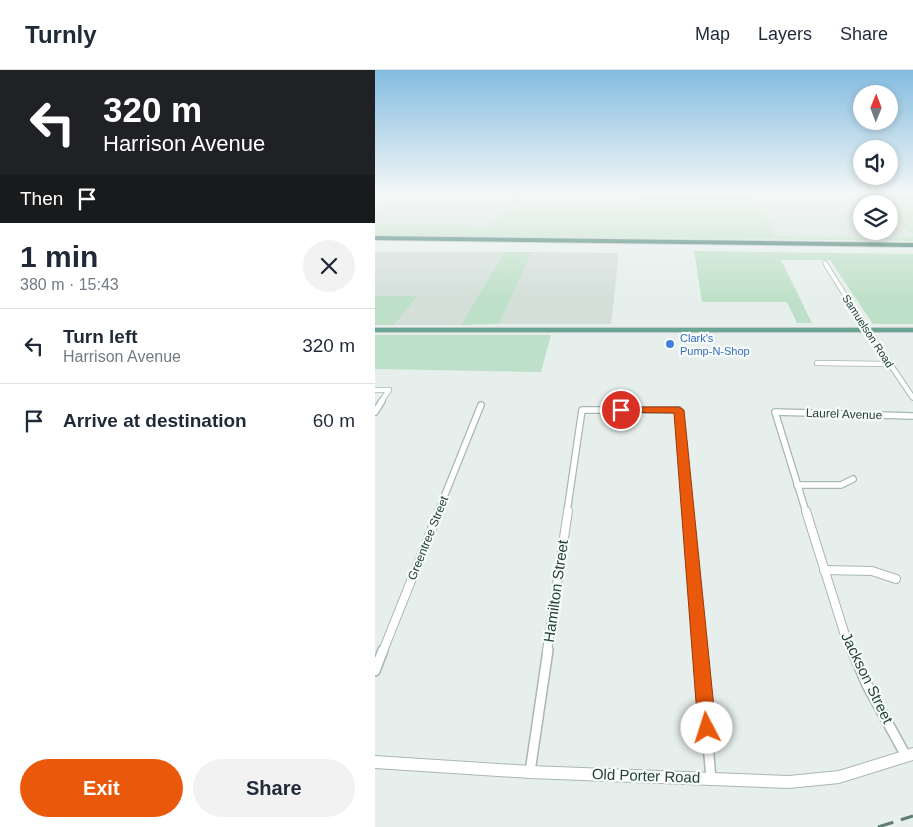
<!DOCTYPE html>
<html lang="en">
<head>
<meta charset="utf-8">
<style>
	:root { --surface:#fff; --page:#f2f2f3; --text:#1f2937; --muted:#747a83; --line:#e0e1e3; --accent:#ea580c }
	body { margin:0; font-family:Arial,sans-serif; background:var(--page); color:var(--text); height:100vh; display:flex; flex-direction:column; font-size:19px; white-space:nowrap }
	* { box-sizing:border-box; margin:0 }
	p { font-size:16px; color:var(--muted) }
	.icon { flex:none; width:28px; height:28px; fill:none; stroke:currentColor; stroke-width:2; stroke-linecap:round; stroke-linejoin:round }
	.map { position:relative; flex:1; overflow:hidden }
	.side { display:flex; flex-direction:column; background:var(--surface); width:375px }
	.side>* { flex:none }
	.top-card { background:#202124; color:#fff; overflow:hidden }
	.needle { width:32px; rotate:1deg }
	.controls { position:absolute; left:478px; top:15px; display:grid; gap:10px }
	.controls a { display:grid; place-items:center; width:45px; height:45px; border-radius:50%; background:var(--surface); box-shadow:0 2px 8px #0003; font-size:25px }
	.pin { position:absolute; display:grid; place-items:center; width:42px; height:42px; color:#fff; margin:-21px; border:2px solid #fff; border-radius:50%; box-shadow:0 1px 5px #0007 }
	.me { position:absolute; width:55px; margin:-28px; rotate:355deg; stroke-linejoin:round; filter:drop-shadow(0 0 4px #0008) }
	.turn { display:flex; align-items:center; gap:18px; height:105px; padding:0 20px; font-size:22px }
	.turn .icon { width:65px; height:65px; stroke-width:2.5 }
	.turn b { display:block; font-size:35px; line-height:42px }
	.then { display:flex; align-items:center; height:48px; padding:0 20px; background:#0003; gap:10px; font-size:19px }
	.round { display:grid; place-items:center; flex:none; width:52px; height:52px; border-radius:26px; background:var(--page) }
	.head { display:flex; align-items:center; justify-content:space-between; height:85px; padding:0 20px }
	h1 { font-size:30px; font-weight:600; line-height:38px }
	.action { display:flex; gap:10px; margin-top:auto; padding:10px 20px }
	.action a { flex:1; height:58px; border-radius:30px; background:var(--accent); color:#fff; font-size:20px; font-weight:600; line-height:58px; text-align:center }
	.action a+a { background:var(--page); color:var(--text) }
	ul { padding:0; list-style:none }
	li { display:flex; align-items:center; gap:15px; height:75px; padding:0 20px; border-top:1px solid var(--line) }
	li div { flex:1 }
	li b { display:block; font-size:19px }
	li em { font-style:normal }
	header { display:flex; align-items:center; gap:30px; box-sizing:border-box; height:70px; padding:0 25px; background:var(--surface); border-bottom:1px solid var(--line) }
	header strong { font-size:24px }
	nav { display:flex; gap:28px; margin-inline-start:auto; font-size:18px }
	main { display:flex; flex:1; min-height:0 }
	.map>svg:first-child { display:block }
	.built { fill:#d4dfda }
	.green { fill:#bfe0c8 }
	.lines { fill:none; stroke-linecap:round; stroke-linejoin:round }
	.river { fill:#8ec9d4; fill-rule:evenodd }
	.minor-far5-casing { stroke:#a8b8b2; stroke-width:4 }
	.minor-far4-casing { stroke:#a8b8b2; stroke-width:5.5 }
	.minor-far3-casing { stroke:#a8b8b2; stroke-width:6 }
	.minor-far2-casing { stroke:#a8b8b2; stroke-width:8 }
	.minor-far1-casing { stroke:#a8b8b2; stroke-width:10 }
	.minor-casing { stroke:#a8b8b2; stroke-width:12 }
	.tertiary-casing { stroke:#a8b8b2; stroke-width:2 }
	.primary-casing { stroke:#c2cac8; stroke-width:2 }
	.motorway-casing { stroke:#c2cac8; stroke-width:2 }
	.minor-far5 { stroke:#fff; stroke-width:2.5 }
	.minor-far4 { stroke:#fff; stroke-width:4 }
	.minor-far3 { stroke:#fff; stroke-width:4.5 }
	.minor-far2 { stroke:#fff; stroke-width:5.5 }
	.minor-far1 { stroke:#fff; stroke-width:8 }
	.minor { stroke:#fff; stroke-width:9 }
	.tertiary { fill:#fff; fill-rule:evenodd }
	.primary { fill:#6aa596; fill-rule:evenodd }
	.motorway { fill:#2f6f62; fill-rule:evenodd }
	.rail { stroke:#5f7d75; stroke-width:3; stroke-dasharray:16 8; stroke-linecap:butt }
	.route { fill:#ea580c; stroke:#983908 }
	.shop-dot { fill:#3f7fe0; stroke:#f7fbf9; stroke-width:2 }
	.labels { text-anchor:middle; stroke-width:4.5; stroke-linejoin:round; paint-order:stroke }
	.far-street-label { font-size:11px; fill:#24423a; stroke:#f7fbf9 }
	.far-shop-label { font-size:11px; fill:#366cbe; stroke:#f7fbf9; text-anchor:start }
	.street-label { font-size:12px; fill:#24423a; stroke:#f7fbf9 }
	.near-street-label { font-size:15px; fill:#24423a; stroke:#f7fbf9 }
</style>
</head>
<body>
<header>
<strong>Turnly</strong>
<nav><a>Map</a><a>Layers</a><a>Share</a></nav>
</header>
<main>
<section class="side">
<div class="top-card">
<div class="turn"><svg class="icon" aria-label="left" viewBox="0 0 24 24"><path d="M17 20v-9H6M10 6l-5 5 5 5"/></svg><div><b>320 m</b>Harrison Avenue</div></div>
<div class="then">Then<svg class="icon" aria-label="arrive" viewBox="0 0 24 24"><path d="M6 21V4h12l-3 4 3 4H6"/></svg></div>
</div>
<div class="head"><div><h1>1 min</h1><p>380 m · 15:43</p></div><a class="round"><svg class="icon" aria-label="close" viewBox="0 0 24 24"><path d="M6 6l12 12M18 6L6 18"/></svg></a></div>
<ul>
<li><svg class="icon" aria-label="left" viewBox="0 0 24 24"><path d="M17 20v-9H6M10 6l-5 5 5 5"/></svg><div><b>Turn left</b><p>Harrison Avenue</p></div><em>320 m</em></li>
<li><svg class="icon" aria-label="arrive" viewBox="0 0 24 24"><path d="M6 21V4h12l-3 4 3 4H6"/></svg><div><b>Arrive at destination</b></div><em>60 m</em></li>
</ul>
<div class="action"><a>Exit</a><a>Share</a></div>
</section>
<div class="map">
<svg width="538" height="757" viewBox="0 0 538 757">
	<rect width="100%" height="100%" fill="#e6efeb"/>
	<g class="built">
		<path d="M91,123H141L117,158L73,155L42,156L31,154L0,155V141L20,124L61,126Z"/>
		<path d="M148,123H263L261,140L264,141L198,138L138,139Z"/>
		<path d="M378,123H493L504,134H486V161H514V143L538,166L529,168L400,166L391,145Z"/>
		<path d="M0,182H129L86,255H19L41,226H0Z"/>
		<path d="M157,182L244,183L236,254H124Z"/>
	</g>
	<g class="green">
		<path d="M141,123H148L138,139C170,138 200,139 231,139C241,139 251,142 261,140L263,123H378L391,145L400,166L529,168L538,166V171L0,166V155L41,154L43,156L74,155L116,158Z"/>
		<path d="M493,123H538V165L514,143V134H504Z"/>
		<path d="M319,181L538,184V254H498L455,190H406L437,253H422L412,232H327Z"/>
		<path d="M129,182H157L124,254L86,255Z"/>
		<path d="M0,226H42L19,255H0Z"/>
		<path d="M0,265H176L166,302L0,299Z"/>
	</g>
	<g class="lines">
		<path class="river" d="M522,123L538,124V128L522,124Z"/>
		<defs>
			<path id="minor-far5" d="M0,124L24,123"/>
			<path id="minor-far4" d="M450,193L483,246"/>
			<g id="minor-far3">
				<path d="M483,245L493,261"/>
				<path d="M442,293L514,294"/>
				<path d="M0,320H14"/>
				<path d="M6,332L14,320"/>
			</g>
			<g id="minor-far2">
				<path d="M0,342L7,331"/>
				<path d="M422,415H466L478,409"/>
				<path d="M63,442L106,335"/>
				<path d="M192,442L207,340H304L313,442"/>
				<path d="M431,442L400,342L538,346"/>
			</g>
			<g id="minor-far1">
				<path d="M313,441L325,581"/>
				<path d="M431,441L469,562L477,581"/>
				<path d="M449,500L497,501L521,509"/>
				<path d="M8,581L64,441"/>
				<path d="M172,581L193,441"/>
			</g>
			<g id="minor">
				<path d="M325,580L336,709"/>
				<path d="M477,580L492,615L531,686"/>
				<path d="M0,601L8,580"/>
				<path d="M155,702L173,580"/>
			</g>
			<g id="tertiary">
				<path d="M493,259L495,260L538,324V330L536,329L490,261Z"/>
				<path d="M538,678V690L464,713L414,718L155,708L0,698V686L155,696L414,706L464,701Z"/>
			</g>
			<rect id="primary" x="0" y="258" width="538" height="4"/>
			<path id="motorway" d="M0,166L538,173V177L0,170Z"/>
		</defs>
		<use href="#minor-far5" class="minor-far5-casing"/>
		<use href="#minor-far4" class="minor-far4-casing"/>
		<use href="#minor-far3" class="minor-far3-casing"/>
		<use href="#minor-far2" class="minor-far2-casing"/>
		<use href="#minor-far1" class="minor-far1-casing"/>
		<use href="#minor" class="minor-casing"/>
		<use href="#tertiary" class="tertiary-casing"/>
		<use href="#primary" class="primary-casing"/>
		<use href="#motorway" class="motorway-casing"/>
		<use href="#minor-far5" class="minor-far5"/>
		<use href="#minor-far4" class="minor-far4"/>
		<use href="#minor-far3" class="minor-far3"/>
		<use href="#minor-far2" class="minor-far2"/>
		<use href="#minor-far1" class="minor-far1"/>
		<use href="#minor" class="minor"/>
		<use href="#tertiary" class="tertiary"/>
		<use href="#primary" class="primary"/>
		<use href="#motorway" class="motorway"/>
		<path class="rail" d="M503,757L538,746"/>
	</g>
	<linearGradient id="sky" x2="0" y2="1"><stop stop-color="#84bce0"/><stop offset="0.54" stop-color="#f4f8f6"/><stop offset="1" stop-color="#f4f8f6" stop-opacity="0"/></linearGradient>
	<rect width="538" height="229" fill="url(#sky)"/>
	<path class="route" d="M246,337H304L309,340L341,658L338,664L332,667L326,664L323,658L299,343L242,342L241,340L242,338Z"/>
	<circle class="shop-dot" cx="295" cy="274" r="5"/>
	<g class="labels">
		<g class="far-street-label">
			<text transform="translate(493 261) rotate(57)" y="4">Samuelson Road</text>
		</g>
		<g class="far-shop-label">
			<text x="305" y="272">Clark's<tspan x="305" dy="13">Pump-N-Shop</tspan></text>
		</g>
		<g class="street-label">
			<text transform="translate(469 344) rotate(2)" y="4">Laurel Avenue</text>
			<text transform="translate(53 468) rotate(-68)" y="4">Greentree Street</text>
		</g>
		<g class="near-street-label">
			<text transform="translate(181 521) rotate(-82)" y="5">Hamilton Street</text>
			<text transform="translate(492 608) rotate(64)" y="5">Jackson Street</text>
			<text transform="translate(271 706) rotate(2)" y="5">Old Porter Road</text>
		</g>
	</g>
</svg>
<div class="controls">
<a><svg class="needle" viewBox="-14 -14 28 28"><path d="M0-13l5 13h-10z" fill="#e53935"/><path d="M0 13l5-13h-10z" fill="#747a83"/></svg></a>
<a><svg class="icon" aria-label="sound" viewBox="0 0 24 24"><path d="M4 9h4l5-4v14l-5-4H4zM17 9q2 3 0 6"/></svg></a>
<a><svg class="icon" aria-label="layers" viewBox="0 0 24 24"><path d="M12 4l9 5-9 5-9-5zM3 14l9 5 9-5"/></svg></a>
</div>
<div class="pin" style="left:246px;top:340px;background:#d93025"><svg class="icon" aria-label="arrive" viewBox="0 0 24 24"><path d="M6 21V4h12l-3 4 3 4H6"/></svg></div>
<svg class="me" style="left:332px;top:658px" viewBox="-20 -20 40 40"><circle r="19" fill="#fff"/><path d="M0-13L10 11 0 6-10 11z" fill="#ea580c"/></svg>
</div>
</main>
</body>
</html>
